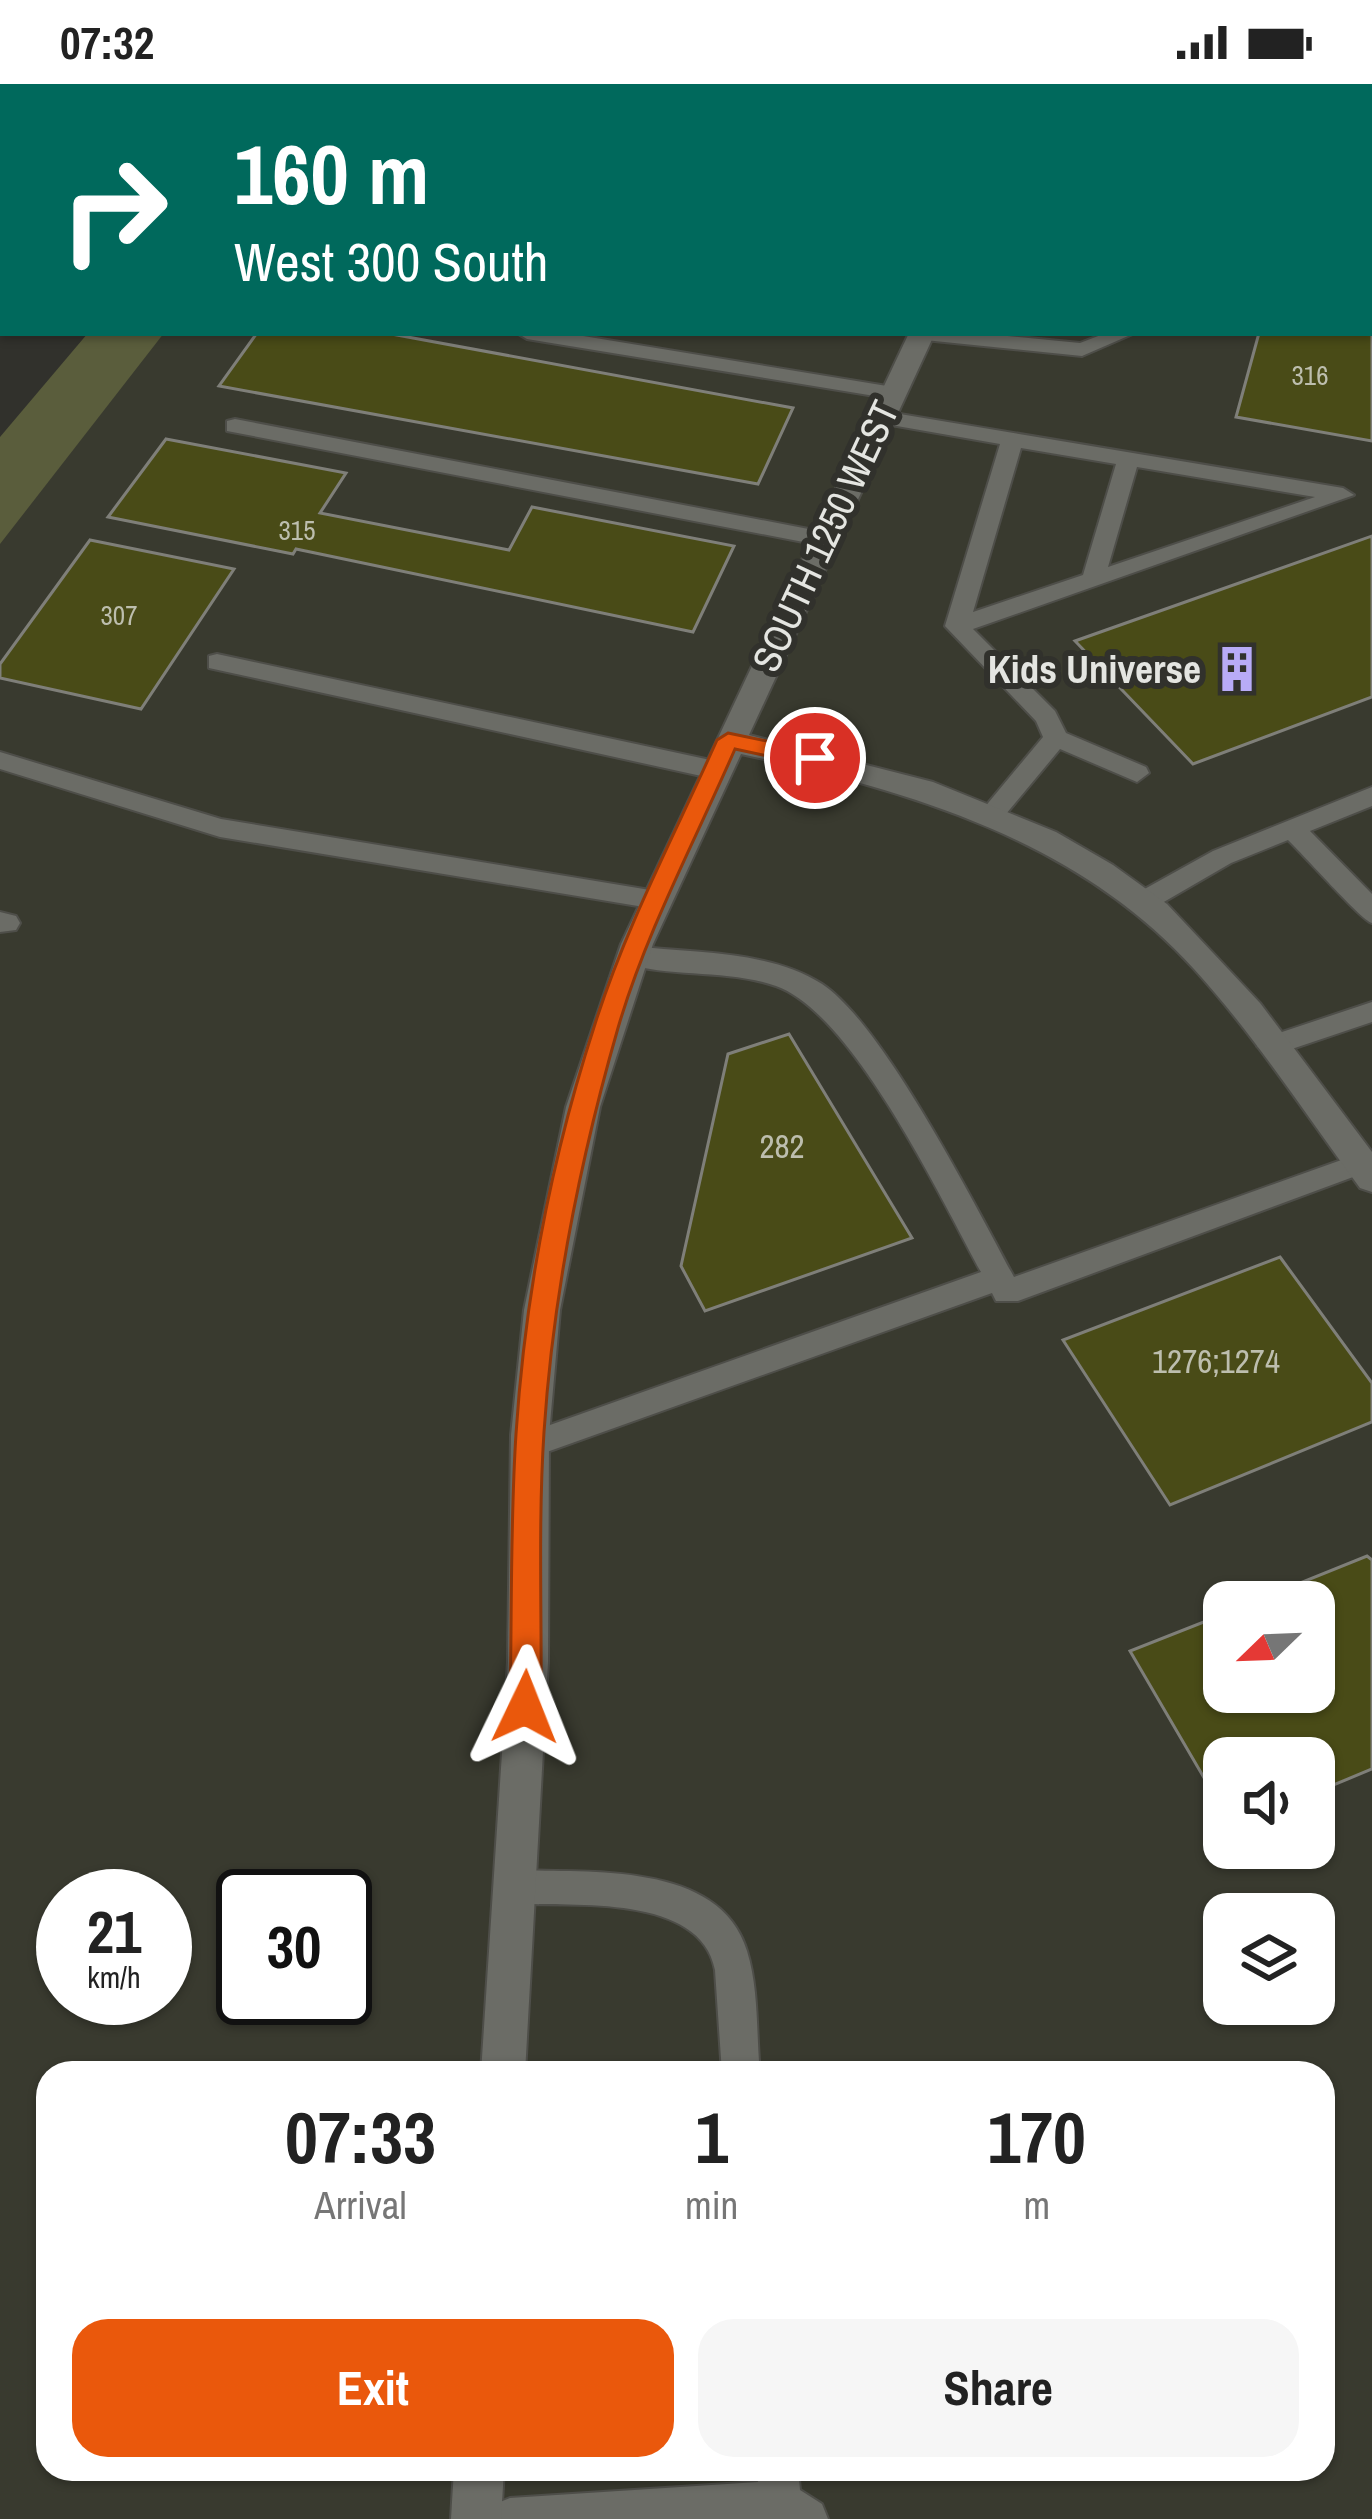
<!DOCTYPE html>
<html lang="en">
<head>
<meta charset="utf-8">
<style>
	:root { --surface:#fff; --page:#f6f6f6; --text:#222; --muted:#767676; --accent:#ea580c }
	body { margin:0; font-family:"Archivo Narrow",sans-serif; background:var(--page); color:var(--text); height:100vh; display:flex; flex-direction:column; font-size:45px; white-space:nowrap }
	* { box-sizing:border-box; margin:0 }
	p { font-size:39px; color:var(--muted) }
	.icon { flex:none; width:66px; height:66px; fill:none; stroke:currentColor; stroke-width:2; stroke-linecap:round; stroke-linejoin:round }
	.map { position:relative; flex:1; overflow:hidden }
	.drawer { position:absolute; left:36px; top:1977px; width:1299px; height:420px; display:flex; flex-direction:column; background:var(--surface); border-radius:36px; box-shadow:0 3px 9px #0004 }
	.drawer>* { flex:none }
	.hud { position:absolute; left:0px; top:0px; width:1374px; height:252px; box-shadow:0 3px 9px #0004; background:#00695c; color:#fff; overflow:hidden }
	.needle { width:78px; rotate:247deg }
	.buttons { position:absolute; left:1203px; top:1497px; display:grid; gap:24px }
	.buttons a { display:grid; place-items:center; width:132px; height:132px; border-radius:24px; background:var(--surface); box-shadow:0 3px 9px #0004; font-size:60px }
	.speed { position:absolute; left:36px; top:1785px; display:flex; gap:24px; font-size:60px; font-weight:700; text-align:center }
	.speed>* { display:grid; place-content:center; width:156px; height:156px; border-radius:50%; background:var(--surface); box-shadow:0 3px 9px #0004; line-height:1 }
	.speed small { font-size:30px; font-weight:400 }
	.speed .limit { border:6px solid #111; border-radius:18px; background:#fff; color:#111 }
	.pin { position:absolute; display:grid; place-items:center; width:102px; height:102px; color:#fff; margin:-51px; border:6px solid #fff; border-radius:50%; box-shadow:0 3px 12px #0007 }
	.me { position:absolute; width:132px; margin:-66px; rotate:2deg; stroke-linejoin:round; filter:drop-shadow(0 0 9px #0008) }
	.turn { display:flex; align-items:center; gap:42px; height:252px; padding:0 36px; font-size:54px }
	.turn .icon { width:156px; height:156px; stroke-width:2.5 }
	.turn b { display:block; font-size:84px; line-height:102px }
	.eta { display:flex; justify-content:space-evenly; align-items:center; height:204px; text-align:center }
	.eta b { font-size:72px; font-weight:700; line-height:84px }
	.cta { display:flex; gap:24px; margin-top:auto; padding:24px 36px }
	.cta a { flex:1; height:138px; border-radius:36px; background:var(--accent); color:#fff; font-size:48px; font-weight:700; line-height:138px; text-align:center }
	.cta a+a { background:var(--page); color:var(--text) }
	.status { display:flex; justify-content:space-between; align-items:center; height:84px; padding:0 60px; background:var(--surface); direction:ltr }
	.status svg { height:33px; fill:currentColor }
	.map>svg:first-child { display:block }
	.built { fill:#393a2f; fill-rule:evenodd }
	.green { fill:#5a5d3c }
	.building { fill:#494b17; stroke:#7f7f79; stroke-width:3 }
	.lines { fill:none; stroke-linecap:round; stroke-linejoin:round }
	.lane-casing { stroke:#4e4e49; stroke-width:4 }
	.street-casing { stroke:#4e4e49; stroke-width:4 }
	.highway-casing { stroke:#4e4e49; stroke-width:4 }
	.lane { fill:#6b6c66; fill-rule:evenodd }
	.street { fill:#6b6c66; fill-rule:evenodd }
	.highway { fill:#a3a827; fill-rule:evenodd }
	.route { fill:#ea580c; stroke:#983908; stroke-width:3 }
	.labels { text-anchor:middle; stroke-width:12; stroke-linejoin:round; paint-order:stroke }
	.far-number-label { font-size:27px; fill:#bdbeae }
	.number-label { font-size:33px; fill:#bdbeae }
	.street-label { font-size:39px; fill:#e4e5e1; stroke:#31312c }
	.poi-label { font-size:39px; font-weight:bold; fill:#e4e5e1; stroke:#31312c; text-anchor:end }
</style>
</head>
<body>
<div class="status"><b>07:32</b><svg viewBox="0 0 49 12"><path d="M0 12V9h3v3zM5 12V6h3v6zM10 12V3h3v9zM15 12V0h3v12zM26 1h20v11H26zM47 4h2v5h-2z"/></svg></div>
<div class="map">
<svg width="1372" height="2435" viewBox="0 0 1372 2435">
	<rect width="100%" height="100%" fill="#31312c"/>
	<path class="built" d="M350,0H1372V2435H0V439L152,249H1371V3H348ZM1224,1518H1314V1608H1224ZM1224,1674H1314V1764H1224ZM63,1812H165V1914H63ZM243,1812H345V1914H243ZM1224,1830H1314V1920H1224ZM48,1989H1323V2385H48Z"/>
	<path class="green" d="M88,249H164L0,460V353Z"/>
	<g class="building">
		<path d="M257,249H386L793,324L758,400L219,302Z"/>
		<path d="M1259,249L1372,250V357L1236,333Z"/>
		<path d="M166,355L346,389L320,429L509,466L532,423L734,462L693,548L296,465L293,470L108,433Z"/>
		<path d="M1372,452V613L1193,680L1075,557Z"/>
		<path d="M90,456L234,485L141,625L0,594V580Z"/>
		<path d="M789,950L912,1154L705,1227L681,1182L728,970Z"/>
		<path d="M1280,1173L1372,1299V1338L1170,1421L1063,1256Z"/>
		<path d="M1367,1472L1372,1476V1685L1314,1709V1674H1224V1728L1130,1567L1224,1530V1608H1314V1518H1253Z"/>
	</g>
	<g class="lines">
		<defs>
			<g id="lane">
				<path d="M1041,0H1059L1060,3H1042Z"/>
				<rect x="1371" y="185" width="1" height="12"/>
				<path d="M517,249H565L893,303L904,309L893,315L527,255Z"/>
				<path d="M905,249H977L1080,259L1106,249H1135L1082,272L915,255Z"/>
				<path d="M882,327L1343,404L1354,411L973,545L1055,627L1066,649L1146,683L1149,689L1137,698L1060,665L1001,736L992,739L979,730L1043,653L1036,637L945,542L1000,360L874,338V328ZM1021,364L1116,380L1083,491L973,528ZM1137,383L1315,413L1108,483Z"/>
				<path d="M235,335L824,448L835,455L824,462L227,347V337Z"/>
				<path d="M217,570L715,677L727,686L715,695L209,584V572Z"/>
				<path d="M0,668L221,735L656,807L669,816L656,825L220,753L0,685Z"/>
				<path d="M1372,703V722L1310,747L1372,810V839C1361,836 1303,770 1288,756L1231,779L1150,826L1141,828L1128,819L1132,812L1213,767Z"/>
				<path d="M0,828L16,832L20,839L16,846L0,848Z"/>
				<path d="M632,862C692,869 769,866 822,900C884,941 976,1123 1014,1193L1361,1069L1371,1072L1372,1086L1018,1217H996L992,1209L530,1374L519,1370L514,1361L519,1352L981,1188C941,1115 853,929 776,902C727,885 672,894 623,879L619,872L623,865Z"/>
				<path d="M1372,918V938L1271,972L1257,962L1261,955Z"/>
				<path d="M515,1786C589,1789 720,1777 747,1867C759,1906 756,1949 760,1989H722L715,1886C701,1810 573,1822 515,1820L502,1815L497,1803L502,1791Z"/>
				<path d="M756,2385H798L800,2406L822,2420L828,2435H489L495,2420L510,2414L758,2398Z"/>
			</g>
			<g id="street">
				<path d="M909,249H935L749,651L933,698L1056,748L1113,781L1167,820L1260,919L1372,1068V1108L1360,1104C1306,1031 1256,953 1194,885C1076,755 908,706 741,670L653,860L600,1023L560,1226L549,1351L548,1578L525,1989H481L508,1578L511,1351L524,1226L566,1023L621,860Z"/>
				<path d="M454,2385H504L501,2435H451Z"/>
			</g>
			<g id="highway">
				<path d="M3,46V63L0,64V47Z"/>
				<path d="M0,197H3L0,214Z"/>
			</g>
		</defs>
		<use href="#lane" class="lane-casing"/>
		<use href="#street" class="street-casing"/>
		<use href="#highway" class="highway-casing"/>
		<use href="#lane" class="lane"/>
		<use href="#street" class="street"/>
		<use href="#highway" class="highway"/>
	</g>
	<path class="route" d="M728,649L815,667L827,674L815,682L735,665C695,757 646,848 618,944C580,1076 553,1211 544,1348C538,1439 542,1532 541,1623L536,1633L525,1637L514,1633L510,1623C512,1532 510,1441 516,1350C525,1212 552,1072 595,940C626,842 675,750 717,656Z"/>
	<defs>
		<symbol id="building-bare" viewBox="-9 -9 18 18"><path d="M-4-6H4V6H1V3H-1V6H-4ZM-2.5-4.3h1.7v1.8h-1.7ZM.8-4.3h1.7v1.8H.8ZM-2.5-1h1.7V.8h-1.7ZM.8-1h1.7V.8H.8Z" fill="#b8abf7" stroke="#31312c" stroke-width="2.5" paint-order="stroke"/></symbol>
	</defs>
	<g fill-rule="evenodd">
		<use href="#building-bare" x="1204" y="552" width="66" height="66"/>
	</g>
	<g class="labels">
		<g class="far-number-label">
			<text x="1310" y="301">316</text>
			<text x="297" y="456">315</text>
			<text x="119" y="541">307</text>
		</g>
		<g class="number-label">
			<text x="782" y="1074">282</text>
			<text x="1216" y="1289">1276;1274</text>
		</g>
		<g class="street-label">
			<text transform="translate(825 452) rotate(-65)" y="14">SOUTH 1250 WEST</text>
		</g>
		<g class="poi-label">
			<text x="1201" y="599">Kids Universe</text>
		</g>
	</g>
</svg>
<div class="buttons">
<a><svg class="needle" viewBox="-14 -14 28 28"><path d="M0-13l5 13h-10z" fill="#e53935"/><path d="M0 13l5-13h-10z" fill="#767676"/></svg></a>
<a><svg class="icon" aria-label="sound" viewBox="0 0 24 24"><path d="M4 9h4l5-4v14l-5-4H4zM17 9q2 3 0 6"/></svg></a>
<a><svg class="icon" aria-label="layers" viewBox="0 0 24 24"><path d="M12 4l9 5-9 5-9-5zM3 14l9 5 9-5"/></svg></a>
</div>
<div class="speed"><div>21<small>km/h</small></div><div class="limit">30</div></div>
<div class="pin" style="left:815px;top:674px;background:#d93025"><svg class="icon" aria-label="arrive" viewBox="0 0 24 24"><path d="M6 21V4h12l-3 4 3 4H6"/></svg></div>
<svg class="me" style="left:525px;top:1623px" viewBox="-20 -20 40 40"><path d="M0-17L14 15 0 8-14 15z" fill="#ea580c" stroke="#fff" stroke-width="4"/></svg>
<div class="hud">
<div class="turn"><svg class="icon" aria-label="right" viewBox="0 0 24 24"><path d="M7 20v-9h11M14 6l5 5-5 5"/></svg><div><b>160 m</b>West 300 South</div></div>
</div>
<section class="drawer">
<div class="eta">
<div><b>07:33</b><p>Arrival</p></div>
<div><b>1</b><p>min</p></div>
<div><b>170</b><p>m</p></div>
</div>
<div class="cta"><a>Exit</a><a>Share</a></div>
</section>
</div>
</body>
</html>
